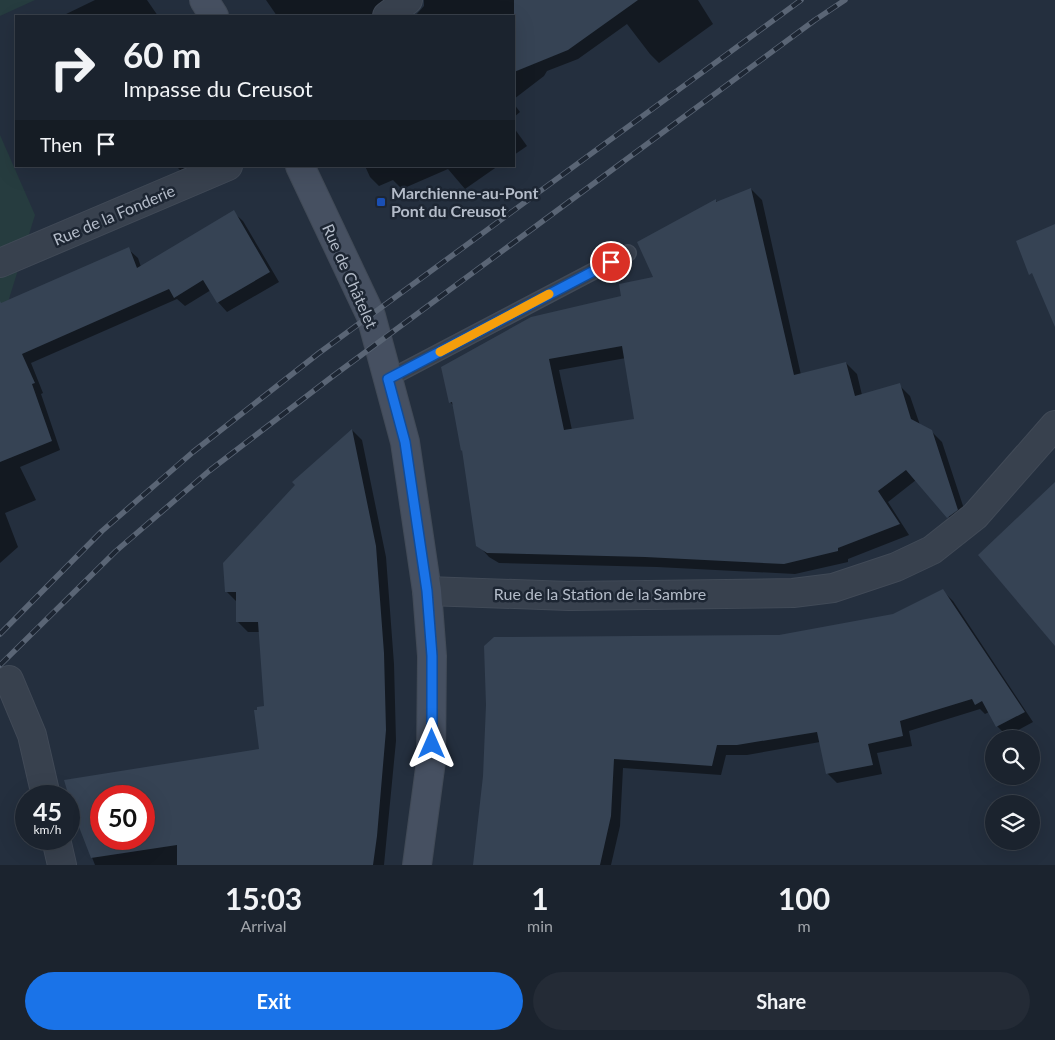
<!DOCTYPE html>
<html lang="en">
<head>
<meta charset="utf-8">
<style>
	:root { --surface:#1b232e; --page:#242b36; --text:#f1f3f6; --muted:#a0a4aa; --line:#39404a; --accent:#1a73e8 }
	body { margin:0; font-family:Lato,sans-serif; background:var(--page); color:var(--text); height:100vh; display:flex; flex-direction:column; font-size:19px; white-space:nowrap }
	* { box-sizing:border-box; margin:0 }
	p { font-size:16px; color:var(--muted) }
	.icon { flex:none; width:28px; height:28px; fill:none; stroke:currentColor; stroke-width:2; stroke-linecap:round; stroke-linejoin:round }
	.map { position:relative; height:865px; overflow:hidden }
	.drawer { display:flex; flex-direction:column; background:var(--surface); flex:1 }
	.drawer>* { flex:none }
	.guide { position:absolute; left:15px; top:15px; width:500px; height:152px; border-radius:0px; box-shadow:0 5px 20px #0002,0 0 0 1px var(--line); background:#1b232e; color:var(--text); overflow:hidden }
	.controls { position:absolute; left:985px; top:730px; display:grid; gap:10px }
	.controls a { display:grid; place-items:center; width:55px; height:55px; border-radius:50%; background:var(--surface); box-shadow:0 5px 20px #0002,0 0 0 1px var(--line); font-size:25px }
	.speed { position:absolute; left:15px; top:785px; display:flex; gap:10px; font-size:25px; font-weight:700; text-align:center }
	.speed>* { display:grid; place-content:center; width:65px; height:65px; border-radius:50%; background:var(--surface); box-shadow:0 5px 20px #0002,0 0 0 1px var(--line); line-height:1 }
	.speed small { font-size:12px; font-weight:400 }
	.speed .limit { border:8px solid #d22; background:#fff; color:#111 }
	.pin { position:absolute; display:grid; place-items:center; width:42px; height:42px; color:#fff; margin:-21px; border:2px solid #fff; border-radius:50%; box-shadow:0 1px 5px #0007 }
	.me { position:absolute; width:55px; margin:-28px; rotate:0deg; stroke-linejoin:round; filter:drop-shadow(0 0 4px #0008) }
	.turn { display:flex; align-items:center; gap:18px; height:105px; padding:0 25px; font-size:22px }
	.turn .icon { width:65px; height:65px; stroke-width:2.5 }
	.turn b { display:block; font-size:35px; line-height:42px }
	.then { display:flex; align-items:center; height:48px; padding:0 25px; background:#0003; gap:10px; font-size:19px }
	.eta { display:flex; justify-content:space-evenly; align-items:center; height:85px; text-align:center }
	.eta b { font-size:30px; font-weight:700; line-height:35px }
	.action { display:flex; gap:10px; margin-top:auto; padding:10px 25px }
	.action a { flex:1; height:58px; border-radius:30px; background:var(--accent); color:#fff; font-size:20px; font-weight:700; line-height:58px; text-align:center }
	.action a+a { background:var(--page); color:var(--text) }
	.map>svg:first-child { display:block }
	.green { fill:#263c3f }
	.shadow { fill:#0007; fill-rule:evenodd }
	.building { fill:#364354; fill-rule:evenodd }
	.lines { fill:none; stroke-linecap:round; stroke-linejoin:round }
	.lane-casing { stroke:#414a57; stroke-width:18 }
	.street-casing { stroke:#414a57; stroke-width:30 }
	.secondary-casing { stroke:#414a57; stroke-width:30 }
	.lane { stroke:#38414e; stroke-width:15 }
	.street { stroke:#38414e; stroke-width:28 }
	.secondary { stroke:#465061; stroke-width:28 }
	.rail-casing { stroke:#5a6575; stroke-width:5.5 }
	.rail { stroke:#1d2633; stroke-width:4; stroke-dasharray:11; stroke-linecap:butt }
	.route-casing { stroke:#114b97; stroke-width:12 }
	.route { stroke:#1a73e8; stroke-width:9 }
	.slow { stroke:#f59e0b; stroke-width:9 }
	.transit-dot { fill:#1a4fb4; stroke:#1d2633; stroke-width:2 }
	.labels { text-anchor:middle; stroke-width:5; stroke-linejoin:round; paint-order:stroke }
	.poi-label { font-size:16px; font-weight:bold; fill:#b4bcc9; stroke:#1d2633; text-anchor:start }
	.street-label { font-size:16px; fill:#b4bcc9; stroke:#1d2633 }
</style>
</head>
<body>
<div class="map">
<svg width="1055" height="865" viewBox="0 0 1055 865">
	<rect width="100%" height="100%" fill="#242f3e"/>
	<g class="green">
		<path d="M0,0H35L0,16Z"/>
		<path d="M0,135L35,215L0,328Z"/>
	</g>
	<g class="shadow">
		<path d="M95,0H147L158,16H62Z"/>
		<path d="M266,0H403L384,16H277Z"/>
		<path d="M424,0H698L713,24L659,63L650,54L627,24L578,59L547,71L544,76L514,99V16H415L424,6Z"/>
		<path d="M514,104L520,112L514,117Z"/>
		<path d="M514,128L527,146L514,155Z"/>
		<path d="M176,166H190L180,170Z"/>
		<path d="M365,166H498L465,189L448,169L402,189L393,180L379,186L370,177Z"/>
		<path d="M751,189L762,200L801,375L846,363L857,374L862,395L899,385L910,396L920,425L931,431L942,442L968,521L959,528L916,480L888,502L909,535L848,559V562L795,574L657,567L499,563L489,557L478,545L464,452L454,406L450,402L655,278L715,200L718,203ZM626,358L635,420L572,430L559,370Z"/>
		<path d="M233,212L243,221L279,282L227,312L218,302L211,290L185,306L177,299L31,363L43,393L41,394L60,450L20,467L36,500L5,513L18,547L0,563V305L128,249L138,258L141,267Z"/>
		<path d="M352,430L362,440L386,557L394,664L396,741L384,865H95L75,814L65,781L261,750L266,707L260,632H248L238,622L237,602L227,592ZM101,796H144V839H101Z"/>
		<path d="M943,591L953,601L1033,722L1007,736L997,726L989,712L985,714L980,709L909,731L912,746L877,753L882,774L837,783L827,773L820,742L747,755H726L721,775L623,768L620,826L611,865H475L476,856L779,636L894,615Z"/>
	</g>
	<g class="building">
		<path d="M514,0H638L568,50L514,72Z"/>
		<path d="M751,188L794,375L846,362L855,396L900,383L911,419L932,430L958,510L947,518L906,470L878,491L900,524L838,548V551L784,564L645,557L487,553L476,546L462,450L461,451L452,402L449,403L441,367L531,317L621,296L619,284L653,277L637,242L716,199V202ZM622,346L634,419L564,430L549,359Z"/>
		<path d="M234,210L270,272L217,303L203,280L174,298L169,289L22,354L35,383L32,384L52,441L0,462V301L1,303L129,247L137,268Z"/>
		<path d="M1055,224V327L1032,273L1029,275L1016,241Z"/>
		<path d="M352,429L376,546L384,653L386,730L377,836L373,865H177V845L91,858L74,814L64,780L259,749L254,710H257V707L264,706L258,622H236V592H225L223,563L295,485L292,482ZM101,796H144V839H101Z"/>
		<path d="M1055,482V646L978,555Z"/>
		<path d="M943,589L1025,712L996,727L982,701L975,705L972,699L900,721L903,736L868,744L873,765L826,774L817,732L737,745H717L712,766L614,759L611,816L600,865H473L483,776L486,705L484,646L494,637L779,635L893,614Z"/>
	</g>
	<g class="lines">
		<defs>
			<path id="lane" d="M388,379L628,253"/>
			<g id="street">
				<path d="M387,16L408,0"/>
				<path d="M0,263L228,166"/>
				<path d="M427,591L569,596L793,593L833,588L896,567L932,550L975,516L1055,425"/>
				<path d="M9,680L32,735L46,796"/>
				<path d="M56,839L62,865"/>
			</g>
			<g id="secondary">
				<path d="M204,0L214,16"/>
				<path d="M300,166L371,316L405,442L427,591L432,656L431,761L417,865"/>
			</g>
		</defs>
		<use href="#lane" class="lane-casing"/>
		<use href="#street" class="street-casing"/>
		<use href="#secondary" class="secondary-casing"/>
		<use href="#lane" class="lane"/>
		<use href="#street" class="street"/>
		<use href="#secondary" class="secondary"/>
		<defs>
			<g id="rail">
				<path d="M0,634L102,531L193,452L319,353L801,0"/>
				<path d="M0,665L116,551L209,471L333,376L815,20L845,0"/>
			</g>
		</defs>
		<use href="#rail" class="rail-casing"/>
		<use href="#rail" class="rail"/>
	</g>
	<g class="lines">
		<defs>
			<path id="route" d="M432,744V656L427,591L405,442L388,379L611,262"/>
		</defs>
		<use href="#route" class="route-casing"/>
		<use href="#route" class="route"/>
		<path class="slow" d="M440,352L549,294"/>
	</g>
	<rect class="transit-dot" x="376" y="197" width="10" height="10" rx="2.5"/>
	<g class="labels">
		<g class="poi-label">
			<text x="391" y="199">Marchienne-au-Pont<tspan x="391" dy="18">Pont du Creusot</tspan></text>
		</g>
		<g class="street-label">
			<text transform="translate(114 215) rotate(-23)" y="6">Rue de la Fonderie</text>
			<text transform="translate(350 276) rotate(66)" y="6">Rue de Châtelet</text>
			<text x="600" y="600">Rue de la Station de la Sambre</text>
		</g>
	</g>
</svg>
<div class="controls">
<a><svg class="icon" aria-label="search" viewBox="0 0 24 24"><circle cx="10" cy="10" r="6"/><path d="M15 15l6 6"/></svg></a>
<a><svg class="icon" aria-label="layers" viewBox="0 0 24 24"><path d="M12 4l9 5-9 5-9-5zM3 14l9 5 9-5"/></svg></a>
</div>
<div class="speed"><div>45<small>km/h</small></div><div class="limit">50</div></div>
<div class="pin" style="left:611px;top:262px;background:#d93025"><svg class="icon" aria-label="arrive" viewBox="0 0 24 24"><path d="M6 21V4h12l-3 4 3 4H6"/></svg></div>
<svg class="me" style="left:432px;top:744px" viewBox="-20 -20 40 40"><path d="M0-17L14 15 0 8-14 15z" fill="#1a73e8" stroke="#fff" stroke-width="4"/></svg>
<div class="guide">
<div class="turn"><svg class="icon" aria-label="right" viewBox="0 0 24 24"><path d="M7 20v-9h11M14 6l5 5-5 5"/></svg><div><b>60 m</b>Impasse du Creusot</div></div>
<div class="then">Then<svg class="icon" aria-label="arrive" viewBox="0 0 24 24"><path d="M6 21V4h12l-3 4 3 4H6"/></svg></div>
</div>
</div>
<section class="drawer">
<div class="eta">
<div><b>15:03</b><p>Arrival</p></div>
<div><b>1</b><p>min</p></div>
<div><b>100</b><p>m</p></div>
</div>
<div class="action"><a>Exit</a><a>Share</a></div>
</section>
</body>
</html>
